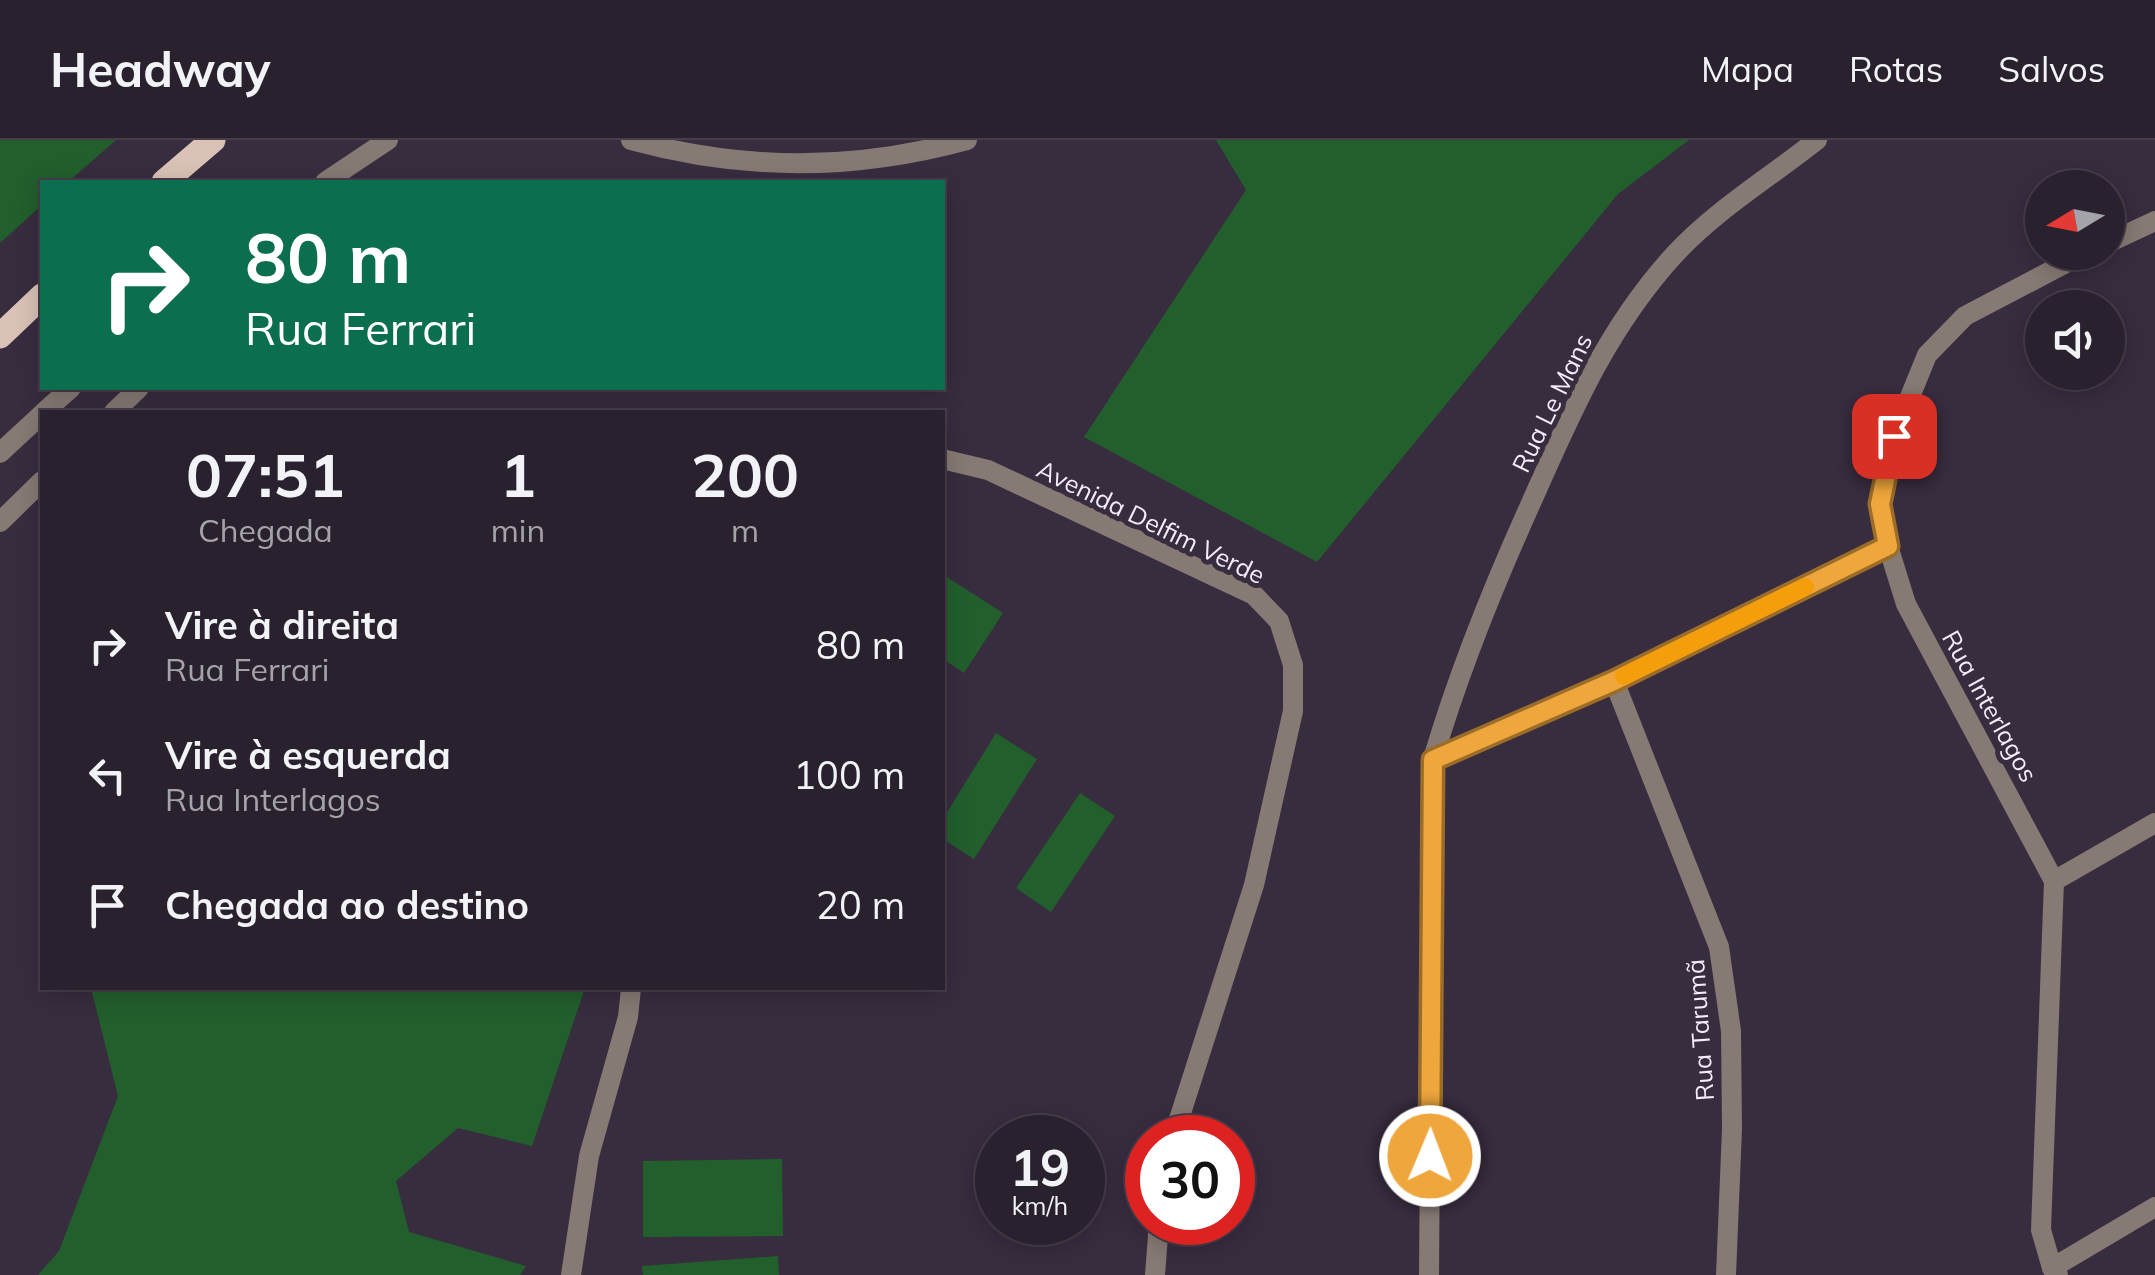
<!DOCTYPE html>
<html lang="pt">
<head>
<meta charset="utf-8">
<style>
	:root { --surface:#2a212f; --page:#362e3b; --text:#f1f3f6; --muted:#a5a3aa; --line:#463e4b }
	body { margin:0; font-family:Mulish,sans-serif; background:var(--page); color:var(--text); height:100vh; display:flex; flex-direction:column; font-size:38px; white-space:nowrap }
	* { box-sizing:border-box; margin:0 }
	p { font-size:32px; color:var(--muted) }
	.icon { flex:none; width:55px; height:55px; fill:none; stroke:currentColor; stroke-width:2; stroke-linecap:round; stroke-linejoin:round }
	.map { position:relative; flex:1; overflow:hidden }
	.details { position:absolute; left:40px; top:270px; width:905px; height:580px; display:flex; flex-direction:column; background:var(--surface); border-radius:0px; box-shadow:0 5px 25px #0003,0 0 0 2px var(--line) }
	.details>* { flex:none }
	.banner { position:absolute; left:40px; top:40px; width:905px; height:210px; border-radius:0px; box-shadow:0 5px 25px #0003,0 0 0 2px var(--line); background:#0b6e4f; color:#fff; overflow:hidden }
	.needle { width:65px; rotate:260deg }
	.tools { position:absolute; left:2025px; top:30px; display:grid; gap:20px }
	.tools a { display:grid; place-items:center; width:100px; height:100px; border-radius:50%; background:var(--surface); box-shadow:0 5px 25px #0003,0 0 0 2px var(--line); font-size:50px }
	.speed { position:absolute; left:975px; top:975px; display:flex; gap:20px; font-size:50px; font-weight:700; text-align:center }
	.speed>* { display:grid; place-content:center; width:130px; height:130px; border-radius:50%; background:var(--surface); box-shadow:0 5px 25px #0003,0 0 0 2px var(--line); line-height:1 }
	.speed small { font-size:25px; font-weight:400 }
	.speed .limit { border:15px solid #d22; background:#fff; color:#111 }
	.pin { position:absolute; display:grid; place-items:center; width:85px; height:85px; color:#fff; margin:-42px; border-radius:20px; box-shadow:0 5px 15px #0006 }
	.me { position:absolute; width:110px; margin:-55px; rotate:1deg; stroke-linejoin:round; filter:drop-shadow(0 0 8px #0008) }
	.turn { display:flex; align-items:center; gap:35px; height:210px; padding:0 40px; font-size:45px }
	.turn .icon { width:130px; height:130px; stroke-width:2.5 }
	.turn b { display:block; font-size:70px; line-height:85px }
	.eta { display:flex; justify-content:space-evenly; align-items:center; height:170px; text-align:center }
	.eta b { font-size:60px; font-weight:700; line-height:70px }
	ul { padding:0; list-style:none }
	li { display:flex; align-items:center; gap:30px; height:130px; padding:0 40px }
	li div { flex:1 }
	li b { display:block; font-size:38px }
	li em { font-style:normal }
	header { display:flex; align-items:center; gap:60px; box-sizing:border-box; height:140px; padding:0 50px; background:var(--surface); border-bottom:2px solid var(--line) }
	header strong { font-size:48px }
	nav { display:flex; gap:55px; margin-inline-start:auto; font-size:35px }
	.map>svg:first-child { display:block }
	.green { fill:#225f2d }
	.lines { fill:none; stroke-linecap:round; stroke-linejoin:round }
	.minor { stroke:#867a74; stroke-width:20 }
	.primary { stroke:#dac2b6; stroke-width:25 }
	.route-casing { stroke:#9b6d28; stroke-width:25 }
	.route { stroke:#efa73d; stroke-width:18 }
	.slow { stroke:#f59e0b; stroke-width:18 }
	.labels { text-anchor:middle; stroke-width:10; stroke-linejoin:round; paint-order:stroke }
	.street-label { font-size:25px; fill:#f4ecf8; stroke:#382c3f }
</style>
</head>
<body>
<header>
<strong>Headway</strong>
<nav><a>Mapa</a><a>Rotas</a><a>Salvos</a></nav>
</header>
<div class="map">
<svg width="2155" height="1135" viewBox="0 0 2155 1135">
	<rect width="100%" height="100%" fill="#382c3f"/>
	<g class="green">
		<path d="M0,0H116L68,42H42V65L0,103Z"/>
		<path d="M1216,0H1689L1618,54L1317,422L1084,297L1246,50Z"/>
		<path d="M942,434L1003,473L964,533L943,519Z"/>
		<path d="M996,593L1037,619L974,719L943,699V679Z"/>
		<path d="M1080,653L1115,676L1051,772L1016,748Z"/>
		<path d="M91,848H585L532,1006L458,988L396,1041L409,1092L526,1126L520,1135H38L59,1111L118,956Z"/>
		<path d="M782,1019L783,1096L643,1097V1021Z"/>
		<path d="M778,1116L779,1135H643L642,1126Z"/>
	</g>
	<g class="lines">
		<g class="minor">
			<path d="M631,0C745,31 853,31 967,0"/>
			<path d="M325,42L388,0"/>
			<path d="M2108,103L2155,81"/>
			<path d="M44,272L71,248"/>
			<path d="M114,272L139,248"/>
			<path d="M0,313L42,274"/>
			<path d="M942,319L988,330L1254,455L1279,481L1293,525V571L1254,745L1173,998"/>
			<path d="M0,382L42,341"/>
			<path d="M1614,541L1719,807L1731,891L1732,989L1726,1135"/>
			<path d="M1433,619L1614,541L1888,406"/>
			<path d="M2054,741L2155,683"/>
			<path d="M2052,1128L2155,1067"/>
			<path d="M571,1135L589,1016L628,877L631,848"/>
			<path d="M1155,1135L1159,1082"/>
			<path d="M1429,1135L1433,619C1459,531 1493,447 1531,363C1571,273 1607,188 1675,114C1717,69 1769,38 1817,0"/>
			<path d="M2058,1135L2052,1128L2041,1090L2054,741L1906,464L1888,406L1880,365L1894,296L1927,215L1965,176L2087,112"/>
		</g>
		<g class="primary">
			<path d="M164,42L213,0"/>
			<path d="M0,196L42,156"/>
		</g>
	</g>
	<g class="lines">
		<defs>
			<path id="route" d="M1430,1016L1433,620L1614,541L1888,406L1880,364L1894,296"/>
		</defs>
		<use href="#route" class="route-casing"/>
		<use href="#route" class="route"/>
		<path class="slow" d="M1624,536L1805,447"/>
	</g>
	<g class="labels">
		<g class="street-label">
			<text transform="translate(1552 263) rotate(-64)" y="9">Rua Le Mans</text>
			<text transform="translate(1151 382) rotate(26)" y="9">Avenida Delfim Verde</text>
			<text transform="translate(1990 566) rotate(61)" y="9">Rua Interlagos</text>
			<text transform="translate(1700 890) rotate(-94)" y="9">Rua Tarumã</text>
		</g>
	</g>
</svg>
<div class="tools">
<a><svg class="needle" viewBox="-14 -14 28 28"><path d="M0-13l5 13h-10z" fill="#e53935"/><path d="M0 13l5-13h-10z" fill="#a5a3aa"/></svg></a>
<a><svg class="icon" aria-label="sound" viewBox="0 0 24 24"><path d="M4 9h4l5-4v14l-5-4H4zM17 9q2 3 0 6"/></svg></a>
</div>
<div class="speed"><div>19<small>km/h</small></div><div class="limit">30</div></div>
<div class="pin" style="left:1894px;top:296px;background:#d93025"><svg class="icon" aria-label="arrive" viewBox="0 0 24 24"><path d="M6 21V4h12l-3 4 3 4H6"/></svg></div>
<svg class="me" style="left:1430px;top:1016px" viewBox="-20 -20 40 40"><circle r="17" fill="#efa73d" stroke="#fff" stroke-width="3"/><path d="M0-11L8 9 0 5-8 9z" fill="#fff"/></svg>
<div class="banner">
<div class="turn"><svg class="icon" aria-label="right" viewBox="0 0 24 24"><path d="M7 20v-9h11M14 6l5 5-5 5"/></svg><div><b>80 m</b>Rua Ferrari</div></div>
</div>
<section class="details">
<div class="eta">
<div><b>07:51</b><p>Chegada</p></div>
<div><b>1</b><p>min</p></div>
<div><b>200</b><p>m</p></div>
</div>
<ul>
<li><svg class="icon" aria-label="right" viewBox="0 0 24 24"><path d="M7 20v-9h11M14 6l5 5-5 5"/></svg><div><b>Vire à direita</b><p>Rua Ferrari</p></div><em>80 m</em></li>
<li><svg class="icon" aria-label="left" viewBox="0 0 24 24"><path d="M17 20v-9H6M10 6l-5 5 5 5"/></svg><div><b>Vire à esquerda</b><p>Rua Interlagos</p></div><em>100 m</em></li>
<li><svg class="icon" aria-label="arrive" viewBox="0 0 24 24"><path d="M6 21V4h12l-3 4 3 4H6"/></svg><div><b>Chegada ao destino</b></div><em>20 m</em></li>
</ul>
</section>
</div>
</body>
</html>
